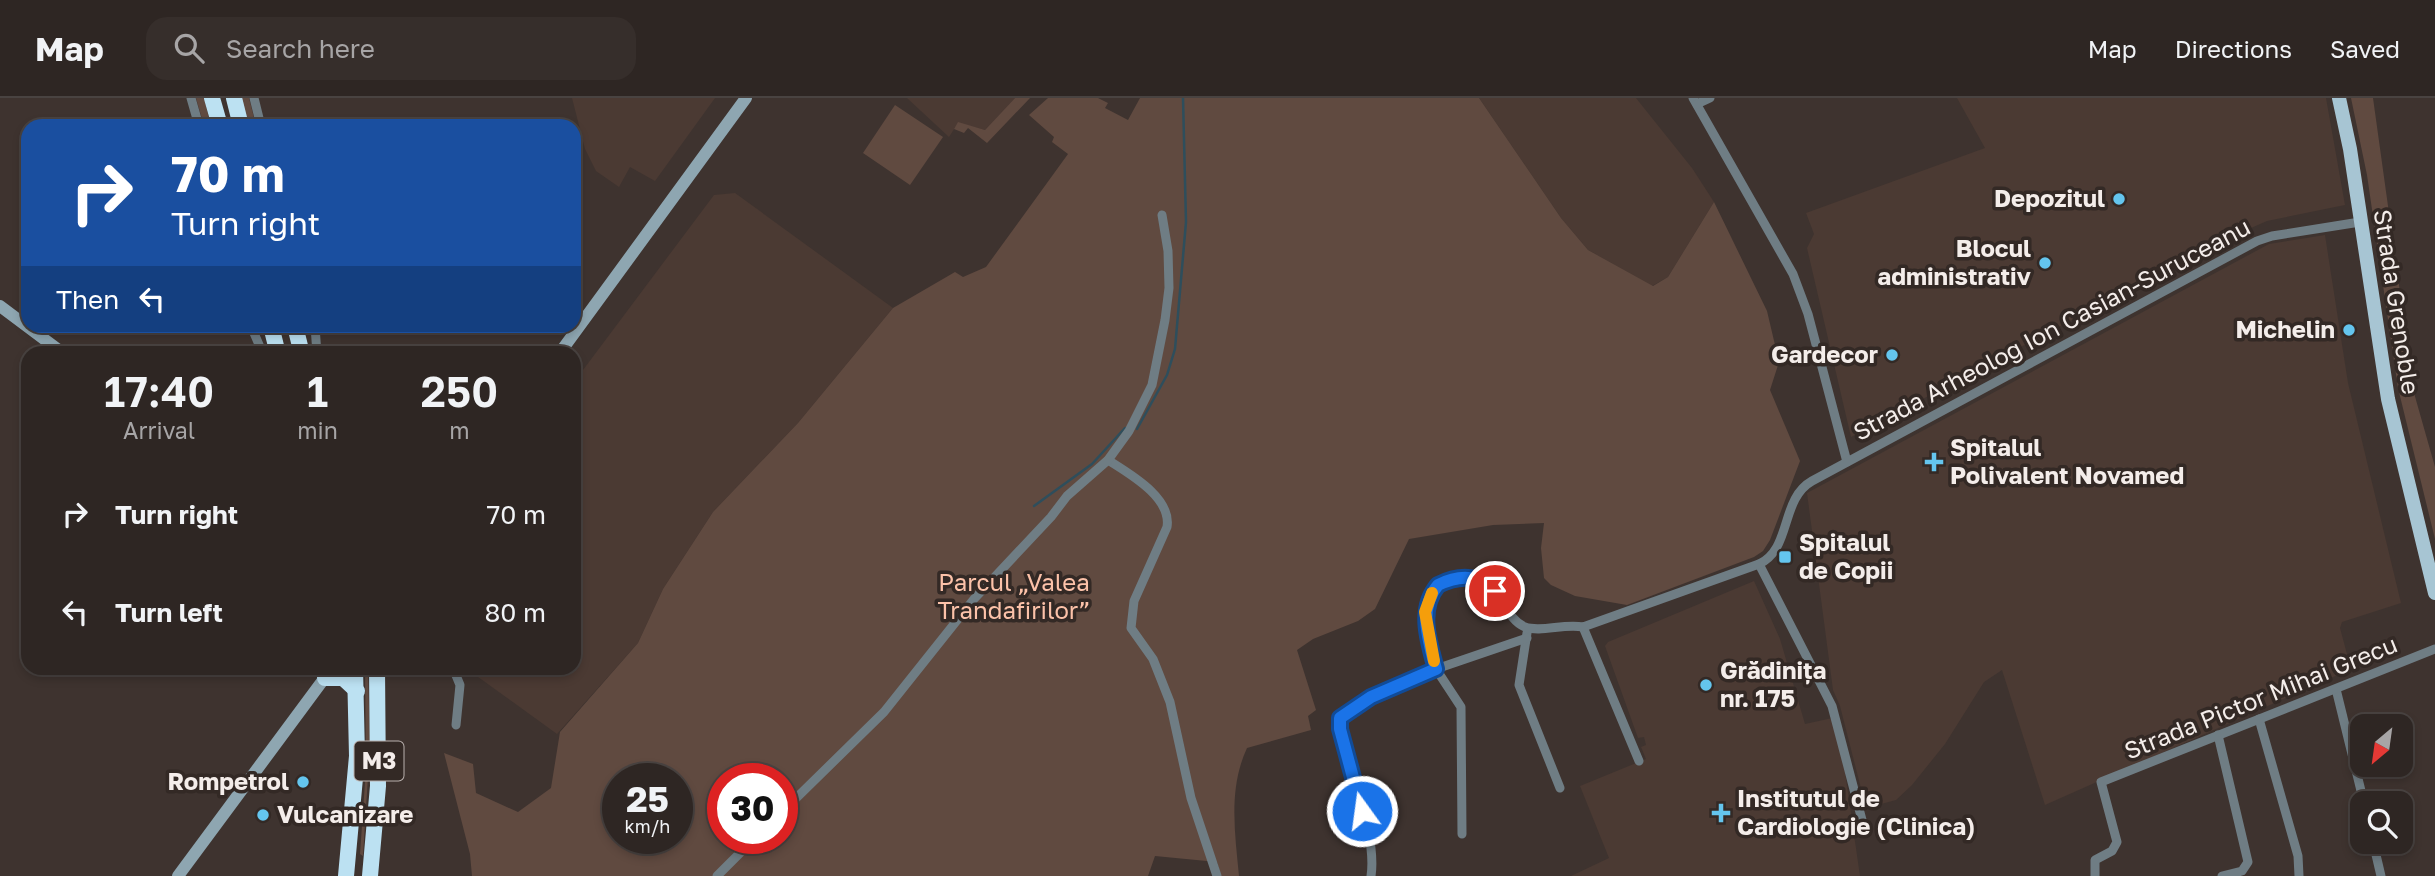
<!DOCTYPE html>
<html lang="en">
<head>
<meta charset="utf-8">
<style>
	:root { --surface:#2e2623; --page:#362e2b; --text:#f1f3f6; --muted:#a7a5a6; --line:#494341 }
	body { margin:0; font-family:"Golos Text",sans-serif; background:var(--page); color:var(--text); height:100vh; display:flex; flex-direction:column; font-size:26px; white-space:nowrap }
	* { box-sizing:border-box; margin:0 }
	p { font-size:23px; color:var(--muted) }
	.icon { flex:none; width:38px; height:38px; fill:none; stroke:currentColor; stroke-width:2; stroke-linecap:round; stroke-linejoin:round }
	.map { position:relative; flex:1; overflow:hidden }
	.side { position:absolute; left:21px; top:248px; width:560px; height:329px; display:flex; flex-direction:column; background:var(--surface); border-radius:21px; box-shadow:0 4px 10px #0003,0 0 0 2px var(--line) }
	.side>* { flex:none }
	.guide { position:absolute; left:21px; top:21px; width:560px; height:214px; border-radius:21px; box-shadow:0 4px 10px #0003,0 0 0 2px var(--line); background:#1a4fa0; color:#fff; overflow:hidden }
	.needle { width:46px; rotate:209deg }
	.tools { position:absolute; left:2350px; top:616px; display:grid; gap:14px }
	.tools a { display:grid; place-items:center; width:63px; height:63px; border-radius:14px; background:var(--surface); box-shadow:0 4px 10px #0003,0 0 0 2px var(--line); font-size:35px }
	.speed { position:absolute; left:602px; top:665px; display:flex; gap:14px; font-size:35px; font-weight:700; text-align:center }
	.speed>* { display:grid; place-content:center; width:91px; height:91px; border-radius:50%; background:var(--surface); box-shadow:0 4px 10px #0003,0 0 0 2px var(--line); line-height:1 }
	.speed small { font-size:18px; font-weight:400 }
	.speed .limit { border:10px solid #d22; background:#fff; color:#111 }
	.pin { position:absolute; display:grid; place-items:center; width:60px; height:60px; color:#fff; margin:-30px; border:4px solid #fff; border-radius:50%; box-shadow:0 2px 7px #0007 }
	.me { position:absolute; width:77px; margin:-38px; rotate:346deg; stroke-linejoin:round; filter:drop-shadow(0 0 5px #0008) }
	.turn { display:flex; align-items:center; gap:24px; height:147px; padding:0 35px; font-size:32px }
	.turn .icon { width:91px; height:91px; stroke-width:2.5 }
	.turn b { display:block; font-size:49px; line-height:60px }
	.then { display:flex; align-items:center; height:66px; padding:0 35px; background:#0003; gap:14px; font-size:26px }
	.eta { display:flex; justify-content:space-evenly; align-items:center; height:119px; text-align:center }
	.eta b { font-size:42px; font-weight:600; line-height:49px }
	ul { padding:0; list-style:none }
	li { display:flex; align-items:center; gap:21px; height:98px; padding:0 35px }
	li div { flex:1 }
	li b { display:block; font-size:26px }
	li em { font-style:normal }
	header { display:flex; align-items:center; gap:42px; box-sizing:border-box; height:98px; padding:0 35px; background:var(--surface); border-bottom:2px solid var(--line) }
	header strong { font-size:33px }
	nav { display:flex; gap:38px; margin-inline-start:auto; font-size:24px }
	.search { width:490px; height:63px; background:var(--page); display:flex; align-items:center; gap:18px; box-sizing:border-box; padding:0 24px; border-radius:21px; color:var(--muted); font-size:26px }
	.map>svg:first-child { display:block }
	.built { fill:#4b3a33 }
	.green { fill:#604a40; fill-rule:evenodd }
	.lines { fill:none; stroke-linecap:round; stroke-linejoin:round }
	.stream { stroke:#2e4e5c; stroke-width:2.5 }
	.street { stroke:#6f7d84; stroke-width:9 }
	.secondary { stroke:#8ea6b1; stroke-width:12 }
	.primary { stroke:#a7c5d3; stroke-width:14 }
	.highway { stroke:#bce1f2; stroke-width:16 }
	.route-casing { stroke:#114b97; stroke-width:18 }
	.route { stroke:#1a73e8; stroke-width:12 }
	.slow { stroke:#f59e0b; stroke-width:12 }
	.poi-dot { fill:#64c5ee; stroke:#332925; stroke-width:2.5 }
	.labels { text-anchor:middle; stroke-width:7; stroke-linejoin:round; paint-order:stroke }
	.shield { fill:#332925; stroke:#bab2af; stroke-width:2 }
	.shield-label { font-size:23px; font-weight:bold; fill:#f4edea }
	.poi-label { font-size:24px; font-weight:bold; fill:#f4edea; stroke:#332925; text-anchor:end }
	.street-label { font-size:24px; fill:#f4edea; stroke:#332925 }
	.park-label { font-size:24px; fill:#fcc2a9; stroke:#332925 }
</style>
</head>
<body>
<header>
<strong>Map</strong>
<div class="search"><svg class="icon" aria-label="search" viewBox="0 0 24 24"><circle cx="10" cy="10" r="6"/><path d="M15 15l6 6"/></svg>Search here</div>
<nav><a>Map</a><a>Directions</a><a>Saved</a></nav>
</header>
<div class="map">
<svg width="2435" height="778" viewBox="0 0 2435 778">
	<rect width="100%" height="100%" fill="#3e332f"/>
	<g class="built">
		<path d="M572,0H715L655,83L630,69L619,89L596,73L585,51Z"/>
		<path d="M907,0H1015L985,32L958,25L949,39Z"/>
		<path d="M1479,0H1636L1692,70L1714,104L1668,179L1652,188L1588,152L1561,120Z"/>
		<path d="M1957,0H2326L2345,107L2267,123L2219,144L1851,339L1807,150L1814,136L1806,115L1985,50Z"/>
		<path d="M735,95L893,210L798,325L713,414L663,491L638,545L557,636L467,571L574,570V284L714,97Z"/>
		<path d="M2325,137L2348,285L2401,505L2342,524L2340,530L2351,571L2045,707L2002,572L1984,584L1945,646L1912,687L1896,702L1866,710L1840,608L1833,592L1807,395L2269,146Z"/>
		<path d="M1754,483L1780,541L1805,626L1837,619L1860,778H1571L1609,760L1580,688L1646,661L1641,649L1646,647L1644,639L1638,640L1605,548L1608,544Z"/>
	</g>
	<g class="green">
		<path d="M196,0H204L211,28H204Z"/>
		<path d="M241,0H249L256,28H249Z"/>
		<path d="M1015,0H1030L987,45L968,30L964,35L954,31L958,24L985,32Z"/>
		<path d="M1048,0H1098L1108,5L1105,10L1128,22L1140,0H1479L1561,120L1588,152L1653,188L1668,179L1714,104L1767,213L1779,264L1770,292L1800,363L1770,442L1763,453L1754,459L1627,507L1575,498L1551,487L1544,480L1541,450L1544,425L1493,427L1409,441L1375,511L1358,523L1313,541L1297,552L1316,612L1308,618L1311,632L1247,650C1228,691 1235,735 1239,778H1221L1217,764L1155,758L1148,778H472L470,756L444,655L473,666L476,695L518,714L551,690L560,634L638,545L663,491L713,414L798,325L893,210L955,174L963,179L986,169L1068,56L1052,44L1054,39L1029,17ZM618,681H677V740H618ZM723,681H782V740H723Z"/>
		<path d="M2351,0H2373L2414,295L2435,369V441L2398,290L2367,77Z"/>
		<path d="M895,7L943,39L910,87L863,55Z"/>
		<path d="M368,570L370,647L363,758L360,756L366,670L365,571Z"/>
	</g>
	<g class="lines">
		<g class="stream">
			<path d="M1137,331L1167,277L1175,251L1186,124L1183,0"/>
			<path d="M1034,408L1092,366L1125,330"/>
		</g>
		<g class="street">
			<path d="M191,0L199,28"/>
			<path d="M254,0L261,28"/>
			<path d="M1693,0L1793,176L1808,216L1847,364"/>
			<path d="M1697,6L1710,0"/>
			<path d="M251,228L263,256"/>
			<path d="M315,228L317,256"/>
			<path d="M1108,362C1128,375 1172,399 1167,429L1134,503L1131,530L1153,561L1170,604L1191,700L1217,778"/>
			<path d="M1759,466L1832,608L1862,722"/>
			<path d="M1583,529L1639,663"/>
			<path d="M1527,535L1519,587L1560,690"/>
			<path d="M453,570L460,587L456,627"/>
			<path d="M2336,591L2364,705"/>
			<path d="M2259,621L2298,758L2299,778"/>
			<path d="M2218,637L2248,764L2242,773L2222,778"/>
			<path d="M782,714L884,614L974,501L1051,419L1067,398L1108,362L1129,333L1152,287L1165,222L1169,190L1168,153L1162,117"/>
			<path d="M1462,736L1461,609L1436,571L1527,540"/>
			<path d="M2373,744L2381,778"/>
			<path d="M717,778L755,740"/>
			<path d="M1371,778C1376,746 1359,695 1350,663C1346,650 1338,634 1341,620L1371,599L1436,571C1428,542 1412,493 1450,481C1463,478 1476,478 1487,485C1503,496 1507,522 1525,529C1541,535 1564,525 1583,529L1759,466C1792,451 1780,401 1812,383L2257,143L2272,138L2360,124"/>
			<path d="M2095,778V762L2112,753L2117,744L2101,684L2435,551"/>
		</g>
		<g class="secondary">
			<path d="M0,208L64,256"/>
			<path d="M559,256L746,0"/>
			<path d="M178,778L332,570"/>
		</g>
		<path class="primary" d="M2339,0L2350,51L2388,301L2435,495"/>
		<g class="highway">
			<path d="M212,0L220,28"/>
			<path d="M234,0L241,28"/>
			<path d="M271,228L278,256"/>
			<path d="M295,228L302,256"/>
			<path d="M325,580H343L357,593"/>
			<path d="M346,778L357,658L355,570"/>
			<path d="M370,778L378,688L377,570"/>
		</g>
	</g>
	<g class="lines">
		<defs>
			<path id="route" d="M1362,713L1340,631V620L1371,599L1436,571C1428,542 1418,511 1438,487C1458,477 1479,476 1495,493"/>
		</defs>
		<use href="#route" class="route-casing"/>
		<use href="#route" class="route"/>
		<path class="slow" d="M1432,495L1425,514L1434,563"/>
	</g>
	<g class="poi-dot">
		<circle cx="2119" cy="101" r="7"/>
		<circle cx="2045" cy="165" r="7"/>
		<circle cx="2349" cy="232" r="7"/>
		<circle cx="1892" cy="257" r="7"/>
		<path d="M1930.5 353.5h7v7h7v7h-7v7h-7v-7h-7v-7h7z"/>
		<rect x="1778" y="452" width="14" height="14" rx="3.5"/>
		<circle cx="1706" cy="587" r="7"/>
		<circle cx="303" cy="684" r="7"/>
		<path d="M1717.5 704.5h7v7h7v7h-7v7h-7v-7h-7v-7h7z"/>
		<circle cx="263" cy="717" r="7"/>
	</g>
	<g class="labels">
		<rect class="shield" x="354.5" y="643.5" width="49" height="39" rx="5"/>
		<g class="shield-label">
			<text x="379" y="671">M3</text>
		</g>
		<g class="poi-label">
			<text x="2105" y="109">Depozitul</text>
			<text x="2031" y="159">Blocul<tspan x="2031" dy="28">administrativ</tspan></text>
			<text x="2335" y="240">Michelin</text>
			<text x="1878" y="265">Gardecor</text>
			<text x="1950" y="358" text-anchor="start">Spitalul<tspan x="1950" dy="28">Polivalent Novamed</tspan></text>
			<text x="1799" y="453" text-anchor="start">Spitalul<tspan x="1799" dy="28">de Copii</tspan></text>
			<text x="1720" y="581" text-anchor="start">Grădinița<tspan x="1720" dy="28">nr. 175</tspan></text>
			<text x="289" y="692">Rompetrol</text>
			<text x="1737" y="709" text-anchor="start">Institutul de<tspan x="1737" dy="28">Cardiologie (Clinica)</tspan></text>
			<text x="277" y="725" text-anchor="start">Vulcanizare</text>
		</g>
		<g class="street-label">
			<text transform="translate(2396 204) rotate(81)" y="8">Strada Grenoble</text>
			<text transform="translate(2052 232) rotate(-28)" y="8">Strada Arheolog Ion Casian-Suruceanu</text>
			<text transform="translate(2261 600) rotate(-22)" y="8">Strada Pictor Mihai Grecu</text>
		</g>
		<g class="park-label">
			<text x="1014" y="493">Parcul „Valea<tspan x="1014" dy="28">Trandafirilor”</tspan></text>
		</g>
	</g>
</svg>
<div class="tools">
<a><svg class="needle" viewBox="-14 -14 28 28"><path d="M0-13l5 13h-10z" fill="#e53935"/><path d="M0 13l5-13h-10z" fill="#a7a5a6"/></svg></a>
<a><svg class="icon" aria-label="search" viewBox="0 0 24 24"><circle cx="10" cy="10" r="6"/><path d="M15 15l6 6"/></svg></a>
</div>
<div class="speed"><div>25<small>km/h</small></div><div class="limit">30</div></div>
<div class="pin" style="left:1495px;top:493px;background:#d93025"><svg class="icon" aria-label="arrive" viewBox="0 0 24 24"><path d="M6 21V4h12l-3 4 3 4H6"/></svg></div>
<svg class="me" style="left:1362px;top:713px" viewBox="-20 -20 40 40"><circle r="17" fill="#1a73e8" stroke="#fff" stroke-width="3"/><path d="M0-11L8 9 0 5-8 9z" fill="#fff"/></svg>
<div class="guide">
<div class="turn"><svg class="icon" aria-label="right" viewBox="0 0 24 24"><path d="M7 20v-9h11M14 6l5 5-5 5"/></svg><div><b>70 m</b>Turn right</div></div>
<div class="then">Then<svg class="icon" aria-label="left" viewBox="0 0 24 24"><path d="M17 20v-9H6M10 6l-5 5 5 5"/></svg></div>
</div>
<section class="side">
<div class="eta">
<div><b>17:40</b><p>Arrival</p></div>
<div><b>1</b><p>min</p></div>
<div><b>250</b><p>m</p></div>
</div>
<ul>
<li><svg class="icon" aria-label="right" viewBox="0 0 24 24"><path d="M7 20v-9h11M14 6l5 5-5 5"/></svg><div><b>Turn right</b></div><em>70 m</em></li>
<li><svg class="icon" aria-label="left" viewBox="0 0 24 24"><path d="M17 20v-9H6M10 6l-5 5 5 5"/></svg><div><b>Turn left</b></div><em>80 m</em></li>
</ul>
</section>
</div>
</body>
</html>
